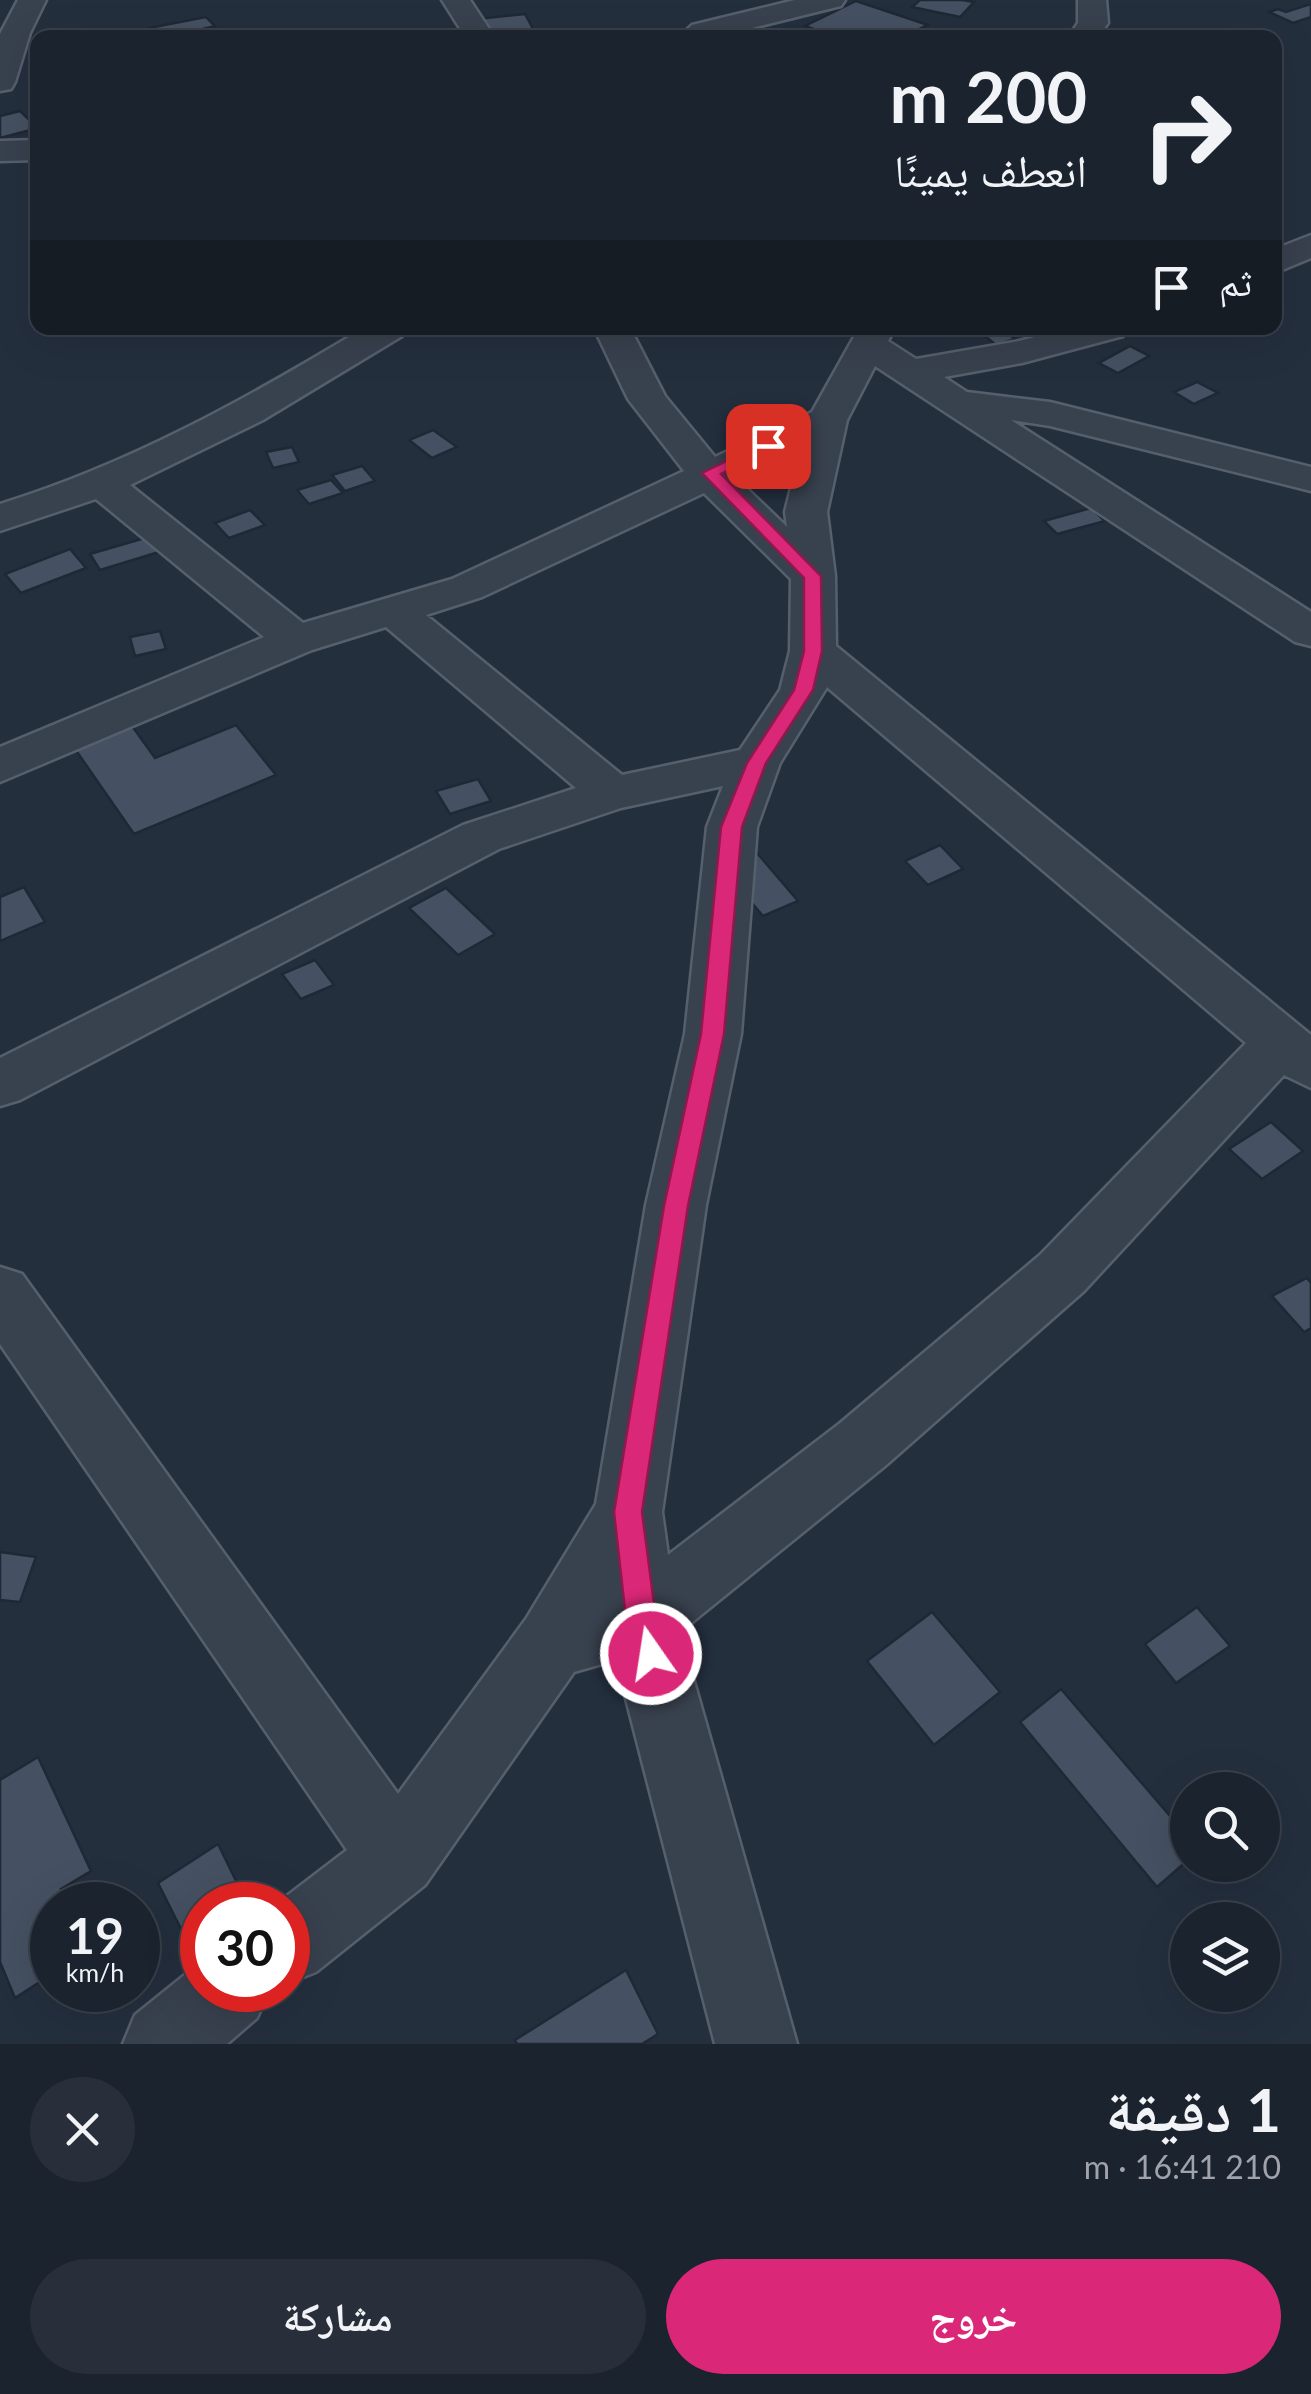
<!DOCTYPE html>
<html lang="ar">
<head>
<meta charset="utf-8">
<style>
	:root { --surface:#1b232e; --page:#282f3a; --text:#f1f3f6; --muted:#a0a4aa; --line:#39404a; --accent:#db2777 }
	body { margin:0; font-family:Lato,"Noto Naskh Arabic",sans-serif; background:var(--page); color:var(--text); direction:rtl; height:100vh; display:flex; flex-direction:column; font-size:38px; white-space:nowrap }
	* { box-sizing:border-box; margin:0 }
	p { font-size:32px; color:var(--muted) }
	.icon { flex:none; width:55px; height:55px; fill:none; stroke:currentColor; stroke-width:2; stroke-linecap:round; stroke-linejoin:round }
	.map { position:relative; height:2044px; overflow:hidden; direction:ltr }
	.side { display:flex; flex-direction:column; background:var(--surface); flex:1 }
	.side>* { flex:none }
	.top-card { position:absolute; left:30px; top:30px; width:1252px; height:305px; border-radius:20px; box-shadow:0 10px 40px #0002,0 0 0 2px var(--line); direction:rtl; background:#1b232e; color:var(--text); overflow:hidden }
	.fabs { position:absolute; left:1170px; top:1772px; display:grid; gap:20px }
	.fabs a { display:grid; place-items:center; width:110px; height:110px; border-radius:50%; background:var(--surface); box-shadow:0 10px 40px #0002,0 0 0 2px var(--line); font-size:50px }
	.speed { position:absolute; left:30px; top:1882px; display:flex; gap:20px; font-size:50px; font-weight:700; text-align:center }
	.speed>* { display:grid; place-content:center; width:130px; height:130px; border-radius:50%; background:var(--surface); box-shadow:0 10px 40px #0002,0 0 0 2px var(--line); line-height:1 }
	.speed small { font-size:25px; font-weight:400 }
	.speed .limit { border:15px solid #d22; background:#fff; color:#111 }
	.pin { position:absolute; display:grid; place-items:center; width:85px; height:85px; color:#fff; margin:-42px; border-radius:20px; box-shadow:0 5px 15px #0006 }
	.me { position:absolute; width:110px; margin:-55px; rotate:347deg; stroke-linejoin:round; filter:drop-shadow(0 0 8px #0008) }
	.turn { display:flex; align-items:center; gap:35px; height:210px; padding:0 30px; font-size:45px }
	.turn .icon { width:130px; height:130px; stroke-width:2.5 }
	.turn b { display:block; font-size:70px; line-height:85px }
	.then { display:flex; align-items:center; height:95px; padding:0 30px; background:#0003; gap:20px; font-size:38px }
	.round { display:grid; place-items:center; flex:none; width:105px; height:105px; border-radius:52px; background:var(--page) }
	.overview { display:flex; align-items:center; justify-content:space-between; height:170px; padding:0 30px }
	h1 { font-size:60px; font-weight:700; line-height:75px }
	.action { display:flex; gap:20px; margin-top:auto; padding:20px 30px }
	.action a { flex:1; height:115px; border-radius:60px; background:var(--accent); color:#fff; font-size:40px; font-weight:700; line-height:115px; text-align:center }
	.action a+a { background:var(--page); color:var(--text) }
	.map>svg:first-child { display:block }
	.building { fill:#455162; stroke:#1f2835; stroke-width:2.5 }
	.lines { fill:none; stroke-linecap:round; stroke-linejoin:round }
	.minor-casing { stroke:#565f6c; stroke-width:5 }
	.minor { fill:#38414e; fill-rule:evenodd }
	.route { fill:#db2777; stroke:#8e194d; stroke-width:2.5 }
</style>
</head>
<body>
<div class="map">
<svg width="1311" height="2044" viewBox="0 0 1311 2044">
	<rect width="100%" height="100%" fill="#242f3e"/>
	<g class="building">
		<path d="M920,0H962L974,2L960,17L912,7Z"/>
		<path d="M856,1L928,25L915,31L931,36L839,38L805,26Z"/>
		<path d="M1311,4V17L1293,23L1269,12L1278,9L1286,12Z"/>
		<path d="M525,14L538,38H434L432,33L482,28L477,19Z"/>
		<path d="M206,17L215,26L203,29L208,35L194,38H157L149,28Z"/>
		<path d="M20,111L38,128L0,138V116Z"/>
		<path d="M1000,328L1015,339L996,345L980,332Z"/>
		<path d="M1130,346L1149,356L1118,373L1099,363Z"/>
		<path d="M1197,382L1218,393L1194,404L1174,392Z"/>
		<path d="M433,430L457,447L432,458L409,440Z"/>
		<path d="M292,447L299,462L273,468L266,452Z"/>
		<path d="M362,466L375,481L345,491L332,475Z"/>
		<path d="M331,480L343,493L309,504L297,490Z"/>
		<path d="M1091,508L1105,521L1057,534L1044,521Z"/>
		<path d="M250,510L265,525L229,538L215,523Z"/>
		<path d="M162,533L172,548L100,570L90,554Z"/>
		<path d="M70,549L86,568L21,593L5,574Z"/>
		<path d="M160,631L166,649L135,656L130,637Z"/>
		<path d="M236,725L276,775L134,834L75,749L132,726L155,758Z"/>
		<path d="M478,779L491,801L450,814L436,791Z"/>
		<path d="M940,845L963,869L928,885L905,861Z"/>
		<path d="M757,853L798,901L763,916L722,868Z"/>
		<path d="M24,887L45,922L0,941V897Z"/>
		<path d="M446,888L495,934L458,955L409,908Z"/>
		<path d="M315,960L334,985L301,999L282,974Z"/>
		<path d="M1271,1122L1303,1151L1262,1179L1229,1149Z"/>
		<path d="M1307,1278L1311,1283V1328L1304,1332L1272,1296Z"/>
		<path d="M0,1552L36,1557L20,1602L0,1600Z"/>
		<path d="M1197,1607L1230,1646L1176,1683L1145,1644Z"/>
		<path d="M932,1612L1000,1692L934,1745L867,1661Z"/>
		<path d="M1061,1689L1188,1837V1860L1157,1887L1020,1722Z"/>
		<path d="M38,1757L91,1871L61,1889L68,1905H52V1974L15,1998L0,1962V1780Z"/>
		<path d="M218,1844L240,1889L216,1905H202V1914L181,1929L158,1883Z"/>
		<path d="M626,1970L658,2034L642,2044H517L515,2040Z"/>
	</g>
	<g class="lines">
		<defs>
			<g id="minor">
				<path d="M18,0H46L30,33L15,82L11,89L0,91V34Z"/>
				<path d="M442,0H470L495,38H466Z"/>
				<path d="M795,0H845L841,6L712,38H678L692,25Z"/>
				<path d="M1078,0H1106L1108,23L1097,38H1068L1078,23Z"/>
				<path d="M38,140V160L0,161V141Z"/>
				<path d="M1311,235V258L1275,273V249Z"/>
				<path d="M364,328H408L402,336L263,420L130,485L303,623L452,579L684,471L628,399L594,328H630L665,396L715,457L812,412L859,328H895L888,341L916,359L1019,341L1070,328H1128L1123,336L1022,363L944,377L967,392L1050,402L1311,467V491L1050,426L1011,420L1311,612V646L1295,642L875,366L847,420L827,512L835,576L836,646L1311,1035V1088L1284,1075L1084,1291L885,1466L680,1632L797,2044H715L616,1660L574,1672L425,1885L316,1972L288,1983V1905H275L347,1850L0,1344V1267L22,1274L398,1794L526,1619L596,1504L646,1205L685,1034L707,827L723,786L621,808L499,849L20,1100L0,1106V1058L463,825L576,788L386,627L312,650L0,782V747L264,637L96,499L0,531V504C130,464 248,398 364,328ZM801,447L785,512L787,527L736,478ZM704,493L791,579L790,651L780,690L740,750L622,775L426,615L482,597ZM827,687L1246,1043L1040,1255L839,1424L668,1555L662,1512L706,1205L741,1034L757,827L780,763Z"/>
				<path d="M202,1961V1990H269L257,2018L227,2044H123L135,2015Z"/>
			</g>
		</defs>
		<use href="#minor" class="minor-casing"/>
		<use href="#minor" class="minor"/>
	</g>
	<path class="route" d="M768,441L774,443V450L721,474L821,576L822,651L813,690L766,763L742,827L724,1034L688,1206L642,1512L656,1619L666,1654L661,1665L651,1669L640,1665L626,1619L614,1512L664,1206L701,1034L721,827L747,763L794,690L804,651V578L702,473Z"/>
</svg>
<div class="fabs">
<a><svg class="icon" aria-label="search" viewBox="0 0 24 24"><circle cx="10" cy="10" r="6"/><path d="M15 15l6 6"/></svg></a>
<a><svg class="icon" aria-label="layers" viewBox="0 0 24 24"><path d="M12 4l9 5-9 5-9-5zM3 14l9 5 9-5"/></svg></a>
</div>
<div class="speed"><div>19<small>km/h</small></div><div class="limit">30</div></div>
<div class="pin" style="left:768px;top:446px;background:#d93025"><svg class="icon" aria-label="arrive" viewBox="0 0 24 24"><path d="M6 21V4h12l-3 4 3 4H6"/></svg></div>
<svg class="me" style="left:651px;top:1654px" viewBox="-20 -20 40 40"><circle r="17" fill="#db2777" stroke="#fff" stroke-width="3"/><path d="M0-11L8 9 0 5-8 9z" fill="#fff"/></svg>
<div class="top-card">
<div class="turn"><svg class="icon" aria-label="right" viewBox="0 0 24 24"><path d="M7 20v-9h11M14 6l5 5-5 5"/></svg><div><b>200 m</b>انعطف يمينًا</div></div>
<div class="then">ثم<svg class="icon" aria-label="arrive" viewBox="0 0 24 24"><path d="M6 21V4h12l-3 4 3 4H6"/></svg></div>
</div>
</div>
<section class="side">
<div class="overview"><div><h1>1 دقيقة</h1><p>210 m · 16:41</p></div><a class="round"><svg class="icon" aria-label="close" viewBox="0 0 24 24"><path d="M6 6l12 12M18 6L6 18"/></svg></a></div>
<div class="action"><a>خروج</a><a>مشاركة</a></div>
</section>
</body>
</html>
